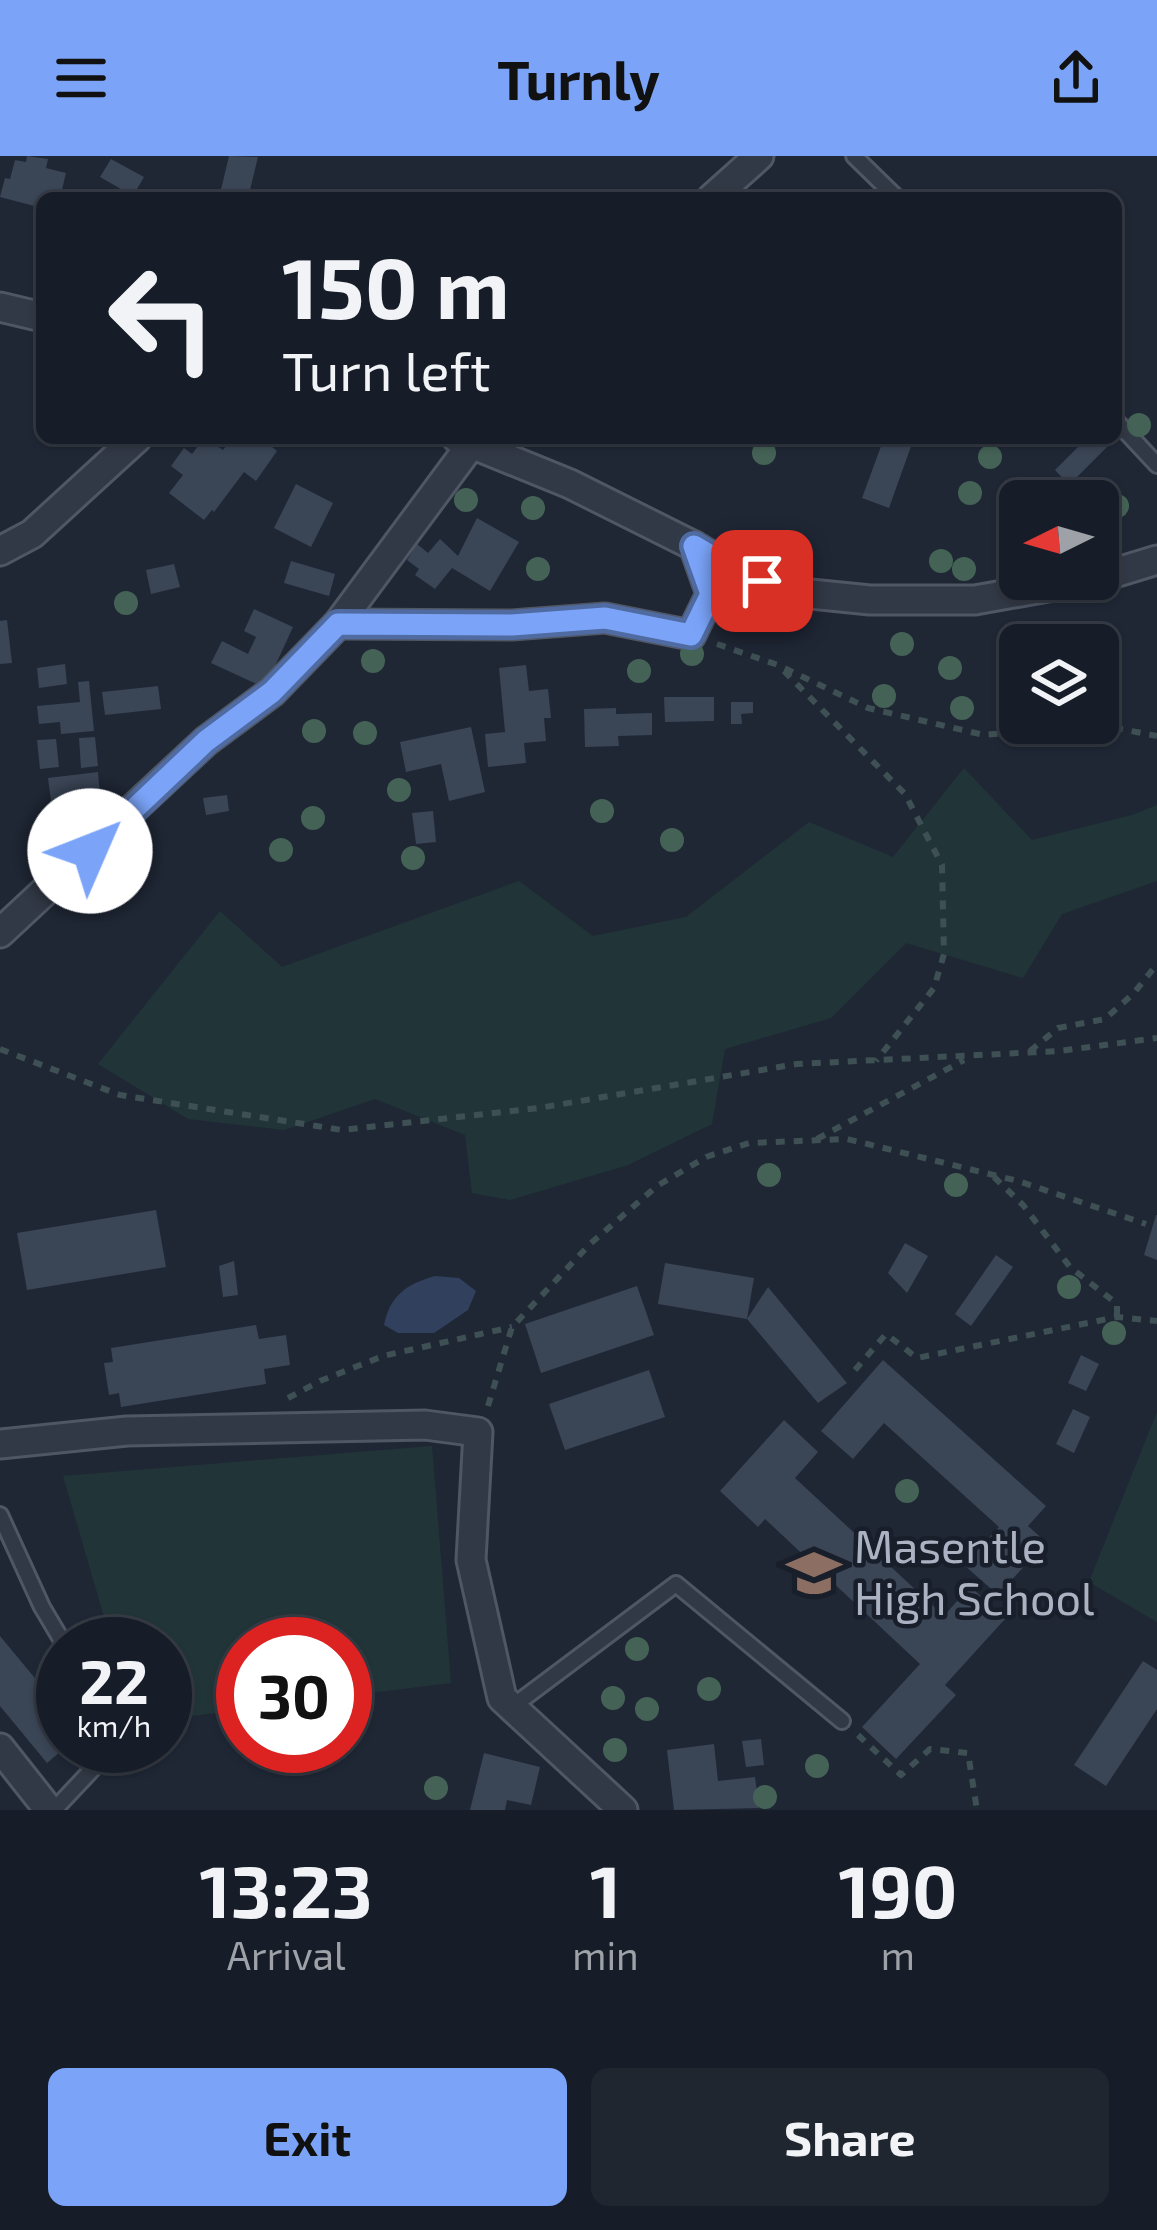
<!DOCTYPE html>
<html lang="en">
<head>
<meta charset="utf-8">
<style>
	:root { --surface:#171d28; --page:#202630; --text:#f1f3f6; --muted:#9ea2a8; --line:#363b45; --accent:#7ba4f9 }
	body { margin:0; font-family:"Exo 2",sans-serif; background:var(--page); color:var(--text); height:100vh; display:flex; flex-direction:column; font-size:45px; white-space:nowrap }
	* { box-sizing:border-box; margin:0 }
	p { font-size:39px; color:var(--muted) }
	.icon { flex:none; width:66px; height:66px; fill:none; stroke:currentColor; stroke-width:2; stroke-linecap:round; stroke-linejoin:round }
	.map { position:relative; height:1654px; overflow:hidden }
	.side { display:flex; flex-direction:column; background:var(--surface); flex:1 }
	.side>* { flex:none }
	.banner { position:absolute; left:36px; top:36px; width:1086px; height:252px; border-radius:18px; box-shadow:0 3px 9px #0004,0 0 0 3px var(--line); background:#171d28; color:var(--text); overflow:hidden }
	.needle { width:78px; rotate:265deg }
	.fabs { position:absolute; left:999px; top:324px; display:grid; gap:24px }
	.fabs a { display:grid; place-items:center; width:120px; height:120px; border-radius:18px; background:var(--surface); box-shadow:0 3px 9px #0004,0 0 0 3px var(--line); font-size:60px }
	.speed { position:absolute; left:36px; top:1461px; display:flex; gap:24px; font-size:60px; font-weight:700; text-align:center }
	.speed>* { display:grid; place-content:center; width:156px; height:156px; border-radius:50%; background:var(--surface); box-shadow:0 3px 9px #0004,0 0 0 3px var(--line); line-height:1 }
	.speed small { font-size:30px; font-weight:400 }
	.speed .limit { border:18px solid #d22; background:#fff; color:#111 }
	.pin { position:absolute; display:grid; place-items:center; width:102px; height:102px; color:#fff; margin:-51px; border-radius:24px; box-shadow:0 6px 18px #0006 }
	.me { position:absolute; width:132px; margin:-66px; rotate:46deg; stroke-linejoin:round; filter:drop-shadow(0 0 9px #0008) }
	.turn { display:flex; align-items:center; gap:42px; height:252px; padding:0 48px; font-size:54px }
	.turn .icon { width:156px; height:156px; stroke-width:2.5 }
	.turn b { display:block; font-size:84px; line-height:102px }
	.eta { display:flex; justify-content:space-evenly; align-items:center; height:204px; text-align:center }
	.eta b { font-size:72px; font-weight:700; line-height:84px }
	.action { display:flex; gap:24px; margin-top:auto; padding:24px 48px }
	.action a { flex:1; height:138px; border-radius:18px; background:var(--accent); color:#111; font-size:48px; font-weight:700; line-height:138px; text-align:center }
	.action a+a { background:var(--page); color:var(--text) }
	header { display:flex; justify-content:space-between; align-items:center; height:156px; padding:0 48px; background:var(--accent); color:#111; font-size:54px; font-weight:700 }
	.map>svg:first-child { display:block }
	.green { fill:#213538 }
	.water { fill:#31415d }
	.building { fill:#3a4556 }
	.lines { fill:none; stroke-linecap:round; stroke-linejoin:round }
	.lane-casing { stroke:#4f5664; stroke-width:20 }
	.street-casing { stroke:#4f5664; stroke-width:33 }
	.path { stroke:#3e5054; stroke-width:6; stroke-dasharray:9 9; stroke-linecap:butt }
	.lane { stroke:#323946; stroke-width:14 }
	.street { stroke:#323946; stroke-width:27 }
	.tree { fill:#456256 }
	.route-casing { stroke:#506ba2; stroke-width:30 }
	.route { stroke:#7ba4f9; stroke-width:21 }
	.labels { text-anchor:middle; stroke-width:9; stroke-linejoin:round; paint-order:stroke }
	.poi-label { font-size:45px; fill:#abb3c3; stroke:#181e2a; text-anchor:start }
</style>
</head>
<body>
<header><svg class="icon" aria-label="menu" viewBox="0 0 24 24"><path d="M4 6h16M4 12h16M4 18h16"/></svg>Turnly<svg class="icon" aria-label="share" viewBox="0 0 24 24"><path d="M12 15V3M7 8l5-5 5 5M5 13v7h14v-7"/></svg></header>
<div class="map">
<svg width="1157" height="1654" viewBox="0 0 1157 1654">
	<rect width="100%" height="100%" fill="#1f2735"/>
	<g class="green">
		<path d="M964,612L1032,684L1132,659L1157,649V725L1062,758L1023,822L906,787L831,862L725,893L712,968L628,1009L510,1044L472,1037L465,979L375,943L284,974L188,963L98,908L220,755L282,811L519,725L593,780L686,761L809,666L893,701Z"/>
		<path d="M1157,1256V1466L1089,1426Z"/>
		<path d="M432,1290L451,1527L345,1540V1488H243V1553L165,1564V1488H112L63,1320Z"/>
	</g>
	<path class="water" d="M435,1120L459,1122L476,1135L468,1154L434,1177H398L384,1169C390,1139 407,1128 435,1120Z"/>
	<g class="building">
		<path d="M27,0L48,3L46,12L66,17L60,42H42V52L0,41L5,22L10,23L15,4L26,6Z"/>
		<path d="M229,0L258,1L248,42H219Z"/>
		<path d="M111,3L144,21L133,40L100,21Z"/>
		<path d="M204,282L223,294L232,282H236L249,291L255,282H261L277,295L256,325L244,316L214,356L212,354L204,364L169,337L183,319L171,310L184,292L192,298Z"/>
		<path d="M884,282H914L889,352L862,342Z"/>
		<path d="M1087,282H1108L1112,286L1069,329L1055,314Z"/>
		<path d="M296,328L333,347L311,391L274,372Z"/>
		<path d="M477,362L519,386L490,435L452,412L435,433L415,419L419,413L407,404L417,388L428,397L440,383L458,400Z"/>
		<path d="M291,405L335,418L329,440L284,427Z"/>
		<path d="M174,408L180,431L151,438L146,414Z"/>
		<path d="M254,453L293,471L265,532L211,507L222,485L248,498L256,481L244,475Z"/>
		<path d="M7,464L12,507L0,508V465Z"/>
		<path d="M65,508L67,528L39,532L37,512Z"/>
		<path d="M526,509L529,535L548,533L551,562H544L546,585L524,587L526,607L488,611L485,578L505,576L499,512Z"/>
		<path d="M89,525L94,575L61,578L60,566L39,568L37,550L80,546L78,526Z"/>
		<path d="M158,530L161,553L105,559L102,536Z"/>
		<path d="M664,541H714V565L665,566Z"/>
		<path d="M731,546H753V557L741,558L742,568H731Z"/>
		<path d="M616,552V558L652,557V579L618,580L619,590L585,591L584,553Z"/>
		<path d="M471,571L485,636L449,645L441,608L406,616L400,586Z"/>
		<path d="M95,581L98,610L81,612L79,582Z"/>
		<path d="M56,583L59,611L40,613L37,584Z"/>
		<path d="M98,616L100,639L51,645L48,622Z"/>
		<path d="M227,639L229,655L206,659L203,642Z"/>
		<path d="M433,655L436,686L416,688L412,657Z"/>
		<path d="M156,1054L166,1111L27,1134L17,1077Z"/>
		<path d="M1156,1059H1157V1104L1144,1099Z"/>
		<path d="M905,1087L928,1100L907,1137L888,1117Z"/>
		<path d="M996,1099L1013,1111L971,1170L955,1158Z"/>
		<path d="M234,1105L238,1139L223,1141L219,1110Z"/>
		<path d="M665,1107L754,1122L747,1163L658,1148Z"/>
		<path d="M637,1130L654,1179L541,1217L525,1168Z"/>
		<path d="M768,1131L847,1227L818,1247L747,1163Z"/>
		<path d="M256,1169L259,1183L286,1179L290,1209L264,1213L266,1228L121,1251L119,1237L109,1239L104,1207L113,1206L111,1192Z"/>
		<path d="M1081,1199L1099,1208L1086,1235L1068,1227Z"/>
		<path d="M883,1204L1046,1350L1028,1370L1046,1386L998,1439L964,1409L999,1371L884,1267L853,1303L821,1275Z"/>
		<path d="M649,1214L665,1261L565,1294L549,1248Z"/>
		<path d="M1073,1253L1090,1261L1074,1297L1056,1288Z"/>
		<path d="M784,1264L818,1296L795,1322L944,1460L970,1430L1005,1463L945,1529L956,1539L896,1603L862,1571L920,1508L765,1363L758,1371L720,1335Z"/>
		<path d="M0,1480L63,1556V1590H67L47,1607L0,1550Z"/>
		<path d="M1143,1505L1157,1514V1553L1106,1630L1074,1609Z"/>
		<path d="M761,1583L764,1609L746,1611L742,1585Z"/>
		<path d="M714,1588L718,1625L755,1621L759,1652L674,1654L667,1594Z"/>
		<path d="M484,1597L540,1611L531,1649L507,1644L505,1654H470Z"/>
	</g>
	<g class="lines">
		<defs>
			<g id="lane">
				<path d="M854,0L897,42"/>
				<path d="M1116,265L1157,309"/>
				<path d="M0,1359L42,1451L64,1488"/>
				<path d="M512,1551L676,1428L842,1565"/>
				<path d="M54,1654L102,1603L99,1590"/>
			</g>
			<g id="street">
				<path d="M712,42L759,0"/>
				<path d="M0,151L42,161"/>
				<path d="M457,282L570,328L694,390L733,413L791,436L870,444H975L1093,423"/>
				<path d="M0,395L32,378L137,282"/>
				<path d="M1098,422L1157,404"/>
				<path d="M338,468L512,469L605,462L691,479L711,438L694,390"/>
				<path d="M0,777L206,585L272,536L338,468L476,282"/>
				<path d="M0,1288L127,1275L425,1269L478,1276L471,1404L502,1542L623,1654"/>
				<path d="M0,1592L49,1654"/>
			</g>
		</defs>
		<use href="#lane" class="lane-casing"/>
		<use href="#street" class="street-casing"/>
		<g class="path">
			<path d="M717,488L778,509L868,552L984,579L1100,569L1157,580"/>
			<path d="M784,515L905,638L942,709L944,798L934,832L876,905"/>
			<path d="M0,893L120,939L342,974L539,952L797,908L1060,895L1157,882"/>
			<path d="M1030,895L1058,872L1105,863L1134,837L1157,808"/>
			<path d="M817,983L964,904"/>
			<path d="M994,1021L1023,1049L1070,1111L1117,1148V1161"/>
			<path d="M855,1214L886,1178L917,1202L1117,1161L1157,1165"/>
			<path d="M288,1242L320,1225L383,1200L512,1171"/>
			<path d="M488,1250L512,1171L590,1088L657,1030L706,1001L749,987L847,983L1018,1025L1146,1068"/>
			<path d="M858,1579L901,1619L930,1593L968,1597L977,1654"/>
		</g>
		<use href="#lane" class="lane"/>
		<use href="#street" class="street"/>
	</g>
	<g class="tree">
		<circle cx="1139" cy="269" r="12"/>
		<circle cx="764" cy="297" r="12"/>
		<circle cx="990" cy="301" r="12"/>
		<circle cx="970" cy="337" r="12"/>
		<circle cx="466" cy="344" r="12"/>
		<circle cx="1117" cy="350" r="12"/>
		<circle cx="533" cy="352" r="12"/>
		<circle cx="941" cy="405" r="12"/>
		<circle cx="538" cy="413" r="12"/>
		<circle cx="964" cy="413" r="12"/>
		<circle cx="126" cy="447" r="12"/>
		<circle cx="902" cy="488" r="12"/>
		<circle cx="692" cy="498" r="12"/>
		<circle cx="373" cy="505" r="12"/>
		<circle cx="950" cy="512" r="12"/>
		<circle cx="639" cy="515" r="12"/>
		<circle cx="884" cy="540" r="12"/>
		<circle cx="962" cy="552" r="12"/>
		<circle cx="314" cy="575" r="12"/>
		<circle cx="365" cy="577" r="12"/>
		<circle cx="399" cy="634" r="12"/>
		<circle cx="104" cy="655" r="12"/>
		<circle cx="602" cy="655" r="12"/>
		<circle cx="313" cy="662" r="12"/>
		<circle cx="51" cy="677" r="12"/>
		<circle cx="672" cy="684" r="12"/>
		<circle cx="281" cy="694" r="12"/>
		<circle cx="413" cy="702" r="12"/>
		<circle cx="122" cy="725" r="12"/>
		<circle cx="769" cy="1019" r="12"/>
		<circle cx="956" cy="1029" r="12"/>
		<circle cx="1069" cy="1131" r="12"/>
		<circle cx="1114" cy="1177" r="12"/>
		<circle cx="907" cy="1335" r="12"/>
		<circle cx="637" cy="1493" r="12"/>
		<circle cx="709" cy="1533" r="12"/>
		<circle cx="613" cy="1542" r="12"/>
		<circle cx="647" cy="1553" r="12"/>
		<circle cx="615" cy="1594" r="12"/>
		<circle cx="817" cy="1610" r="12"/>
		<circle cx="436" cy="1632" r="12"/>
		<circle cx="765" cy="1641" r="12"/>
	</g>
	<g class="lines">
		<defs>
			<path id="route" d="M90,695L206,585L272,536L338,468L512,469L605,462L691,479L711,438L694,390L733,413L762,425"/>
		</defs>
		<use href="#route" class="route-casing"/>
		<use href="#route" class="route"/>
	</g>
	<defs>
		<symbol id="school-bare" viewBox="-9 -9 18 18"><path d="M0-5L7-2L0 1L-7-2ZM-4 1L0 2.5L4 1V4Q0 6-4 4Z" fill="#8d6e63" stroke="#181e2a" stroke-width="2.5" paint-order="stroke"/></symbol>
	</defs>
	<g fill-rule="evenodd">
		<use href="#school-bare" x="776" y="1379" width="76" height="76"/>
	</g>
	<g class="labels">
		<g class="poi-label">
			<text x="854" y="1407">Masentle<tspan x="854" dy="52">High School</tspan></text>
		</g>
	</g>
</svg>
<div class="fabs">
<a><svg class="needle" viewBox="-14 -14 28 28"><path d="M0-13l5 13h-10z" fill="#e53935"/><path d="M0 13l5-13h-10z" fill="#9ea2a8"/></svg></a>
<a><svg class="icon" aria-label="layers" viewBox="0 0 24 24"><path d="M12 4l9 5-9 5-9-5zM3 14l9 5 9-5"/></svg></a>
</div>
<div class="speed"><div>22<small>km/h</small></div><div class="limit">30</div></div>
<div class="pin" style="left:762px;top:425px;background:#d93025"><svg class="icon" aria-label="arrive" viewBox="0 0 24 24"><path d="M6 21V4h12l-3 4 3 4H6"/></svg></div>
<svg class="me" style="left:90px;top:695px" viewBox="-20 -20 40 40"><circle r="19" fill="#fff"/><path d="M0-13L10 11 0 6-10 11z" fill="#7ba4f9"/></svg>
<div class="banner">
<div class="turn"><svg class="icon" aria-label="left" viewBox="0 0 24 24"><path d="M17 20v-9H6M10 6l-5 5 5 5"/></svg><div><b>150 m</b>Turn left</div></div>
</div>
</div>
<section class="side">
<div class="eta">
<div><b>13:23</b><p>Arrival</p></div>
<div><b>1</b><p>min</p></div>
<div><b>190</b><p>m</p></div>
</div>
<div class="action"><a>Exit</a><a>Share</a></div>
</section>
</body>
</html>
